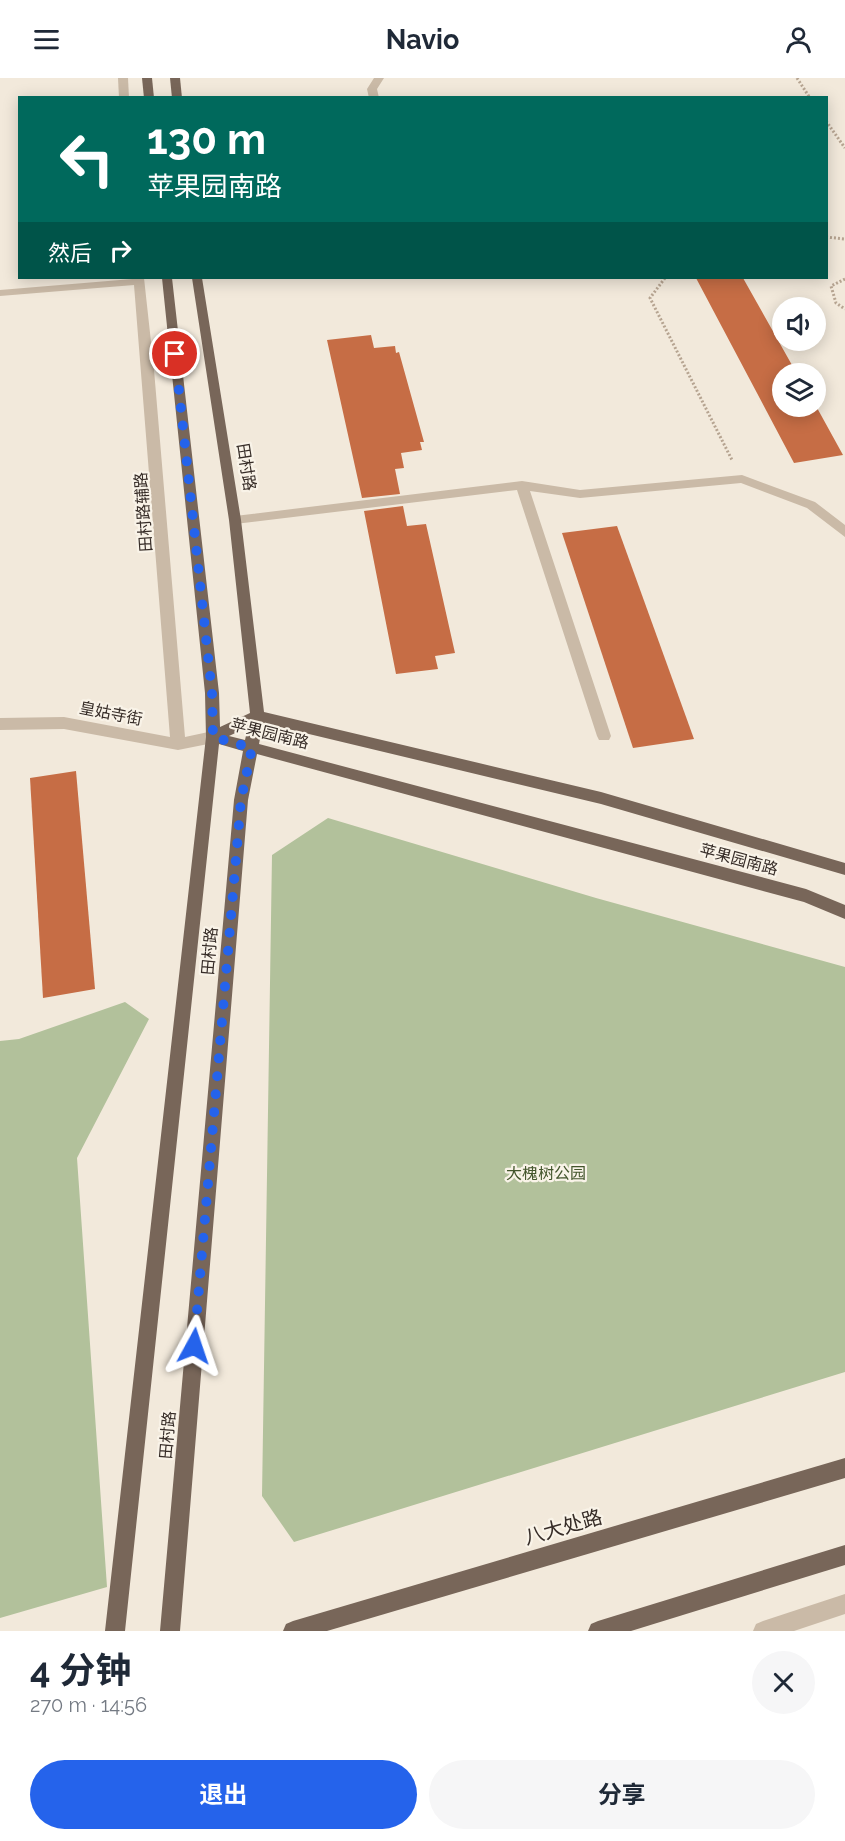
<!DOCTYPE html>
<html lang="zh">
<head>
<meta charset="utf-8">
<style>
	:root { --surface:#fff; --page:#f6f6f7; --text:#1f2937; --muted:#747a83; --accent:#2563eb }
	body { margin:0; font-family:Raleway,"Noto Sans SC",sans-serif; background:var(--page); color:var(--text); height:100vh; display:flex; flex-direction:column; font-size:22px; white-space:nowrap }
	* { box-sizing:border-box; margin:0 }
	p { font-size:20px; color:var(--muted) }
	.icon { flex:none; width:33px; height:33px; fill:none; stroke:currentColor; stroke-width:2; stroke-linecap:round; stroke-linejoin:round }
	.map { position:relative; height:1553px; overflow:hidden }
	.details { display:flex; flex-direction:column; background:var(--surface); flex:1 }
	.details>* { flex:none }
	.guide { position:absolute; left:18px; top:18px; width:810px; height:183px; border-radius:0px; box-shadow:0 3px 15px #0003; background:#00695c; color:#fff; overflow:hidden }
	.buttons { position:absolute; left:772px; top:219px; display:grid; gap:12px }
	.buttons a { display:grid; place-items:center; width:54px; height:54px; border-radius:50%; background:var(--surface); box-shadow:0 3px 15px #0003; font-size:30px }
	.pin { position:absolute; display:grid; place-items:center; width:51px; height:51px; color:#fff; margin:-26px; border:3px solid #fff; border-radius:50%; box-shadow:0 2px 6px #0007 }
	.me { position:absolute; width:66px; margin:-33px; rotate:5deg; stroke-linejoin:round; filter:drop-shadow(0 0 4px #0008) }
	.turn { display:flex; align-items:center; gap:21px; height:126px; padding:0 30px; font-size:27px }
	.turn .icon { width:78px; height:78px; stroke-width:2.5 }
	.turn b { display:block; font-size:42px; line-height:51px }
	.then { display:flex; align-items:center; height:57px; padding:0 30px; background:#0003; gap:12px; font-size:22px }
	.round { display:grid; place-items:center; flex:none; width:63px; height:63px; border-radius:32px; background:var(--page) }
	.head { display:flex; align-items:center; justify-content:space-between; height:102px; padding:0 30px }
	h1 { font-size:36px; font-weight:700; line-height:45px }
	.cta { display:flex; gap:12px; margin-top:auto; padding:12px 30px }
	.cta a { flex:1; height:69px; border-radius:36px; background:var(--accent); color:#fff; font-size:24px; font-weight:700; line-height:69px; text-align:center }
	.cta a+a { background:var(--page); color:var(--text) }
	header { display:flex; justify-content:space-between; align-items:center; height:78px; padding:0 30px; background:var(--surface); font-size:27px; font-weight:700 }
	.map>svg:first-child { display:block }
	.green { fill:#b2c19b }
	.building { fill:#c66d45 }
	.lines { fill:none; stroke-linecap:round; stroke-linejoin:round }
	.path { stroke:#b6a491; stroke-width:3; stroke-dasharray:2 2; stroke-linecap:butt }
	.minor { fill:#cabaa7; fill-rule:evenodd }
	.major { fill:#786659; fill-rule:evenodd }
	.route { stroke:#2563eb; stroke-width:10; stroke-dasharray:0 18 }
	.labels { text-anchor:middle; stroke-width:4.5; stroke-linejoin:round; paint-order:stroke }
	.street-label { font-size:16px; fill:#372d28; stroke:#f9f3e8 }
	.park-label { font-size:16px; fill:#43552c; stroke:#f9f3e8 }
	.near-street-label { font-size:20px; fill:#372d28; stroke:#f9f3e8 }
</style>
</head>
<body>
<header><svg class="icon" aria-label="menu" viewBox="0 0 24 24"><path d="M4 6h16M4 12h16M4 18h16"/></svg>Navio<svg class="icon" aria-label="person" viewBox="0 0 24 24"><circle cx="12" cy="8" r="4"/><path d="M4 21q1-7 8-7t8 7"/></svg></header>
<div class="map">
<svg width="845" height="1553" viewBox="0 0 845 1553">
	<rect width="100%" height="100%" fill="#f2e9db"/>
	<g class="green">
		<path d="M328,740L596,820L845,889V1294L294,1464L262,1418L272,777Z"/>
		<path d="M125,924L149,941L77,1080L107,1509L0,1540V963L19,961Z"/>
	</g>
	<g class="building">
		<path d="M696,200H743L797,296H783V328H816L843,377L794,385Z"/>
		<path d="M371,257L374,270L395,268L396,275L399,274L424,364H420L422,372L401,375L404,390L395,391L400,416L362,420L327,262Z"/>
		<path d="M403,428L407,448L426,446L455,575L435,578L438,591L396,596L364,433Z"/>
		<path d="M617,448L694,661L633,670L562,455Z"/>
		<path d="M76,693L95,911L43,920L30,700Z"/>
	</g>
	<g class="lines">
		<g class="path">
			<path d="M797,0L810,20"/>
			<path d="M826,43L845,70"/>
			<path d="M826,159L845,161"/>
			<path d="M665,200L650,220L732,382"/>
			<path d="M845,201L831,208L836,225L845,231"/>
		</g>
		<g class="minor">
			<path d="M118,0H128L129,20H119Z"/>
			<path d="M374,0H384L377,11L379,20H369L367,11Z"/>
			<path d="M144,200L152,273L175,272L181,276L175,280H153L185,659L213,653L218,655L220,659L218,663L213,665L178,672L64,651L0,652V640L64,639L170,659L134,207L0,218V212Z"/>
			<path d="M742,397L815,424L845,447V459L807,430L741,405L580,420L530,413L611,658L609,662H599L597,658L517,412L235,446L229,442L235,438L522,403L580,412Z"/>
			<path d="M845,1516V1536L794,1553H753L756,1546L763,1543Z"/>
		</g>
		<g class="major">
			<path d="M142,0H152L154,20H144Z"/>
			<path d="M170,0H180L182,20H172Z"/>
			<path d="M162,200H172L219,615L220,649L250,635L229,442L192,200H202L241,442L264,634L601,714L845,785V797L601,726L263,645L259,666L806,811L845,827V841L804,824L257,676L248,722L180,1553H160L234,722L243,673L219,666L125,1553H105L206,659L205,615ZM248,649L245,662L229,658Z"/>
			<path d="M845,1380V1400L327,1553H283L286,1546L293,1543Z"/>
			<path d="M845,1467V1487L631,1553H588L591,1546L598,1543Z"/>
		</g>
	</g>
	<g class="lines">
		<path class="route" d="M175,276L212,615L213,659L252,670L241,722L194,1268"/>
	</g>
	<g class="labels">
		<g class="street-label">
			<text transform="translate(247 389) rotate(81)" y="6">田村路</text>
			<text transform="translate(143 434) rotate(-94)" y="6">田村路辅路</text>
			<text transform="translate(111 635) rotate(11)" y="6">皇姑寺街</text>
			<text transform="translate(270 655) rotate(14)" y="6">苹果园南路</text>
			<text transform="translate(739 781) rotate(15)" y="6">苹果园南路</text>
			<text transform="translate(209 873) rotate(-85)" y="6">田村路</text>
			<text transform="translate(167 1357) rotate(-85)" y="6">田村路</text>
		</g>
		<g class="park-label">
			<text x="546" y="1101">大槐树公园</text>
		</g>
		<g class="near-street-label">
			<text transform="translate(563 1449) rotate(-16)" y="7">八大处路</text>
		</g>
	</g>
</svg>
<div class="buttons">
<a><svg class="icon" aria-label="sound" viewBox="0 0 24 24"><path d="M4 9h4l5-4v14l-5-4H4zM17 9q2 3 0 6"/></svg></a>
<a><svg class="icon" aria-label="layers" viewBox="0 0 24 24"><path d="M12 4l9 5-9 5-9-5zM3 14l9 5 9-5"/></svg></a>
</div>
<div class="pin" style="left:175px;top:276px;background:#d93025"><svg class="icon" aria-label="arrive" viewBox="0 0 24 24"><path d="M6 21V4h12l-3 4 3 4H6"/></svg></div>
<svg class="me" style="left:194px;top:1268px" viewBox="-20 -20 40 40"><path d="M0-17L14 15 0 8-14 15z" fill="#2563eb" stroke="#fff" stroke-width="4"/></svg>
<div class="guide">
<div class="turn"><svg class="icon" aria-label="left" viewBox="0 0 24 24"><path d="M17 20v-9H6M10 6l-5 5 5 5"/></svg><div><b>130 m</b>苹果园南路</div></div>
<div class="then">然后<svg class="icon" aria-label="right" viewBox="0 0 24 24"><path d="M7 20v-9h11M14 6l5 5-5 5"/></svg></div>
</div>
</div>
<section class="details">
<div class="head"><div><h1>4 分钟</h1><p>270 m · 14:56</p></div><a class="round"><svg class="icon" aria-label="close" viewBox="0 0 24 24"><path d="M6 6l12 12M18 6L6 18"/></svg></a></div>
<div class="cta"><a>退出</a><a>分享</a></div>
</section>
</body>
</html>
